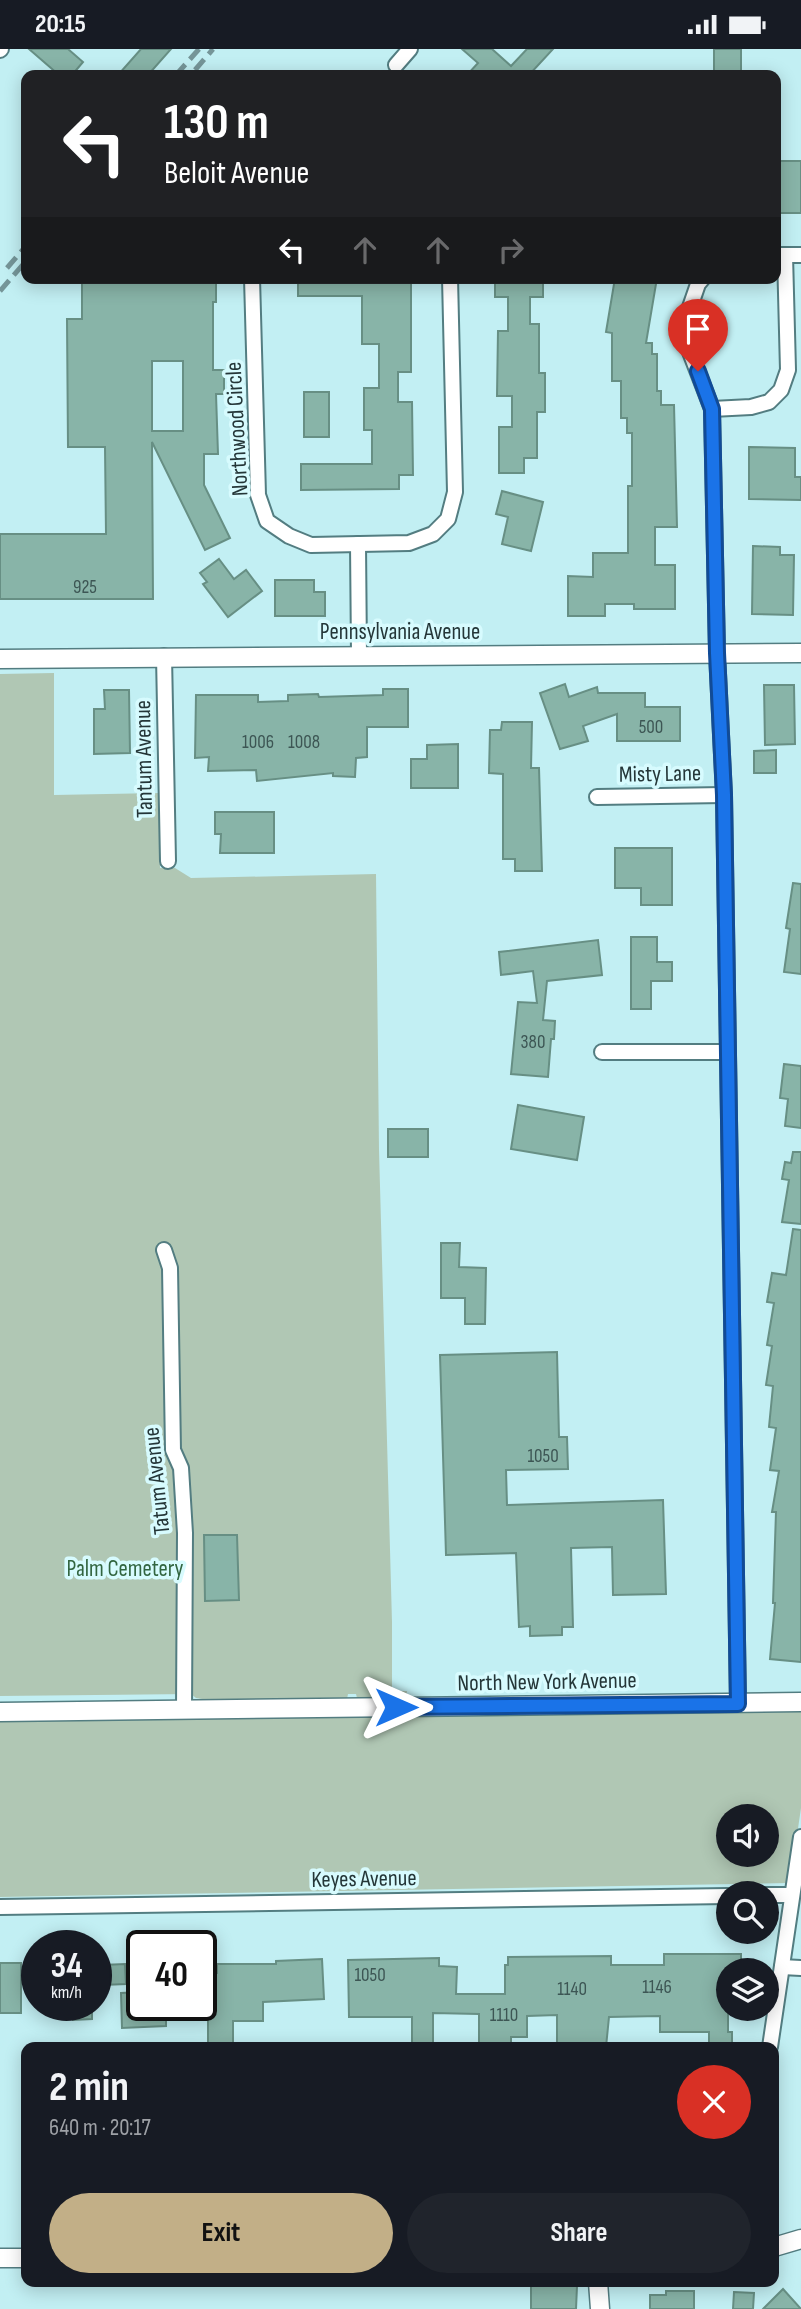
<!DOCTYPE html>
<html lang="en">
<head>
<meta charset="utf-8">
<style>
	:root { --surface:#171b24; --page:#20242c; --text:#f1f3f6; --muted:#9ea1a6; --accent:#c2af87 }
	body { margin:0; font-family:"Sofia Sans Condensed",sans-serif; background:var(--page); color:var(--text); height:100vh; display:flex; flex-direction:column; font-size:26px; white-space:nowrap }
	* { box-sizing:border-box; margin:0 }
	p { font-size:23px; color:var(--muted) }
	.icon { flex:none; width:38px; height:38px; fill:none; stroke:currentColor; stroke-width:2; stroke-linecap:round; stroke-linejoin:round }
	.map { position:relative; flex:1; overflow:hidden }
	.drawer { position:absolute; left:21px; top:1993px; width:758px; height:245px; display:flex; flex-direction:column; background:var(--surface); border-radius:14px; box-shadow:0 4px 18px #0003 }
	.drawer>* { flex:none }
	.banner { position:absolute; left:21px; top:21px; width:760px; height:214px; border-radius:14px; box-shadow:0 4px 18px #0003; background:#202124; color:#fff; overflow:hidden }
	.tools { position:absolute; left:716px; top:1755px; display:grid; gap:14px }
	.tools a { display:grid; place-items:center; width:63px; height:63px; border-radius:50%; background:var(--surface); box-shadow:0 4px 18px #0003; font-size:35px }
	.speed { position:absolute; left:21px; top:1881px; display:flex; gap:14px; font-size:35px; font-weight:700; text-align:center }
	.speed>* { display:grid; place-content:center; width:91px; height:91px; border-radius:50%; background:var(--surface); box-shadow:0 4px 18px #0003; line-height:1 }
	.speed small { font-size:18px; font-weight:400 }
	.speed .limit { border:4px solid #111; border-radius:10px; background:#fff; color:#111 }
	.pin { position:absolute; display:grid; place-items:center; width:60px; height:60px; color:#fff; margin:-72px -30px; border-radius:50% 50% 50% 0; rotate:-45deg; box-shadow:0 0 7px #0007 }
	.pin .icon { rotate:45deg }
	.me { position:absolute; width:77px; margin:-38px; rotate:90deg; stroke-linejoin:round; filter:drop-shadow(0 0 5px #0008) }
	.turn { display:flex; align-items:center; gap:24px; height:147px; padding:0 28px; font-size:32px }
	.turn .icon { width:91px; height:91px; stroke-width:2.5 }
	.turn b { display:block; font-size:49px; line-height:60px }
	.lanes { display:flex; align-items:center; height:66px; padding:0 28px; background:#0003; justify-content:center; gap:35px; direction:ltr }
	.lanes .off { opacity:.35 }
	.round { display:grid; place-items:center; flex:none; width:74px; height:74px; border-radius:37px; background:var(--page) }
	.overview { display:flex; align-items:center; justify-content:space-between; height:119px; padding:0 28px }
	h1 { font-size:42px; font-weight:700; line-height:52px }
	.action { display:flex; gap:14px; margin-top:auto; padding:14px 28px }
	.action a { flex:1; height:80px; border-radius:42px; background:var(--accent); color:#111; font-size:28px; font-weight:700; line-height:80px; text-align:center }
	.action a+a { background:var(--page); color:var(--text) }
	.status { display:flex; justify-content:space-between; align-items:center; height:49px; padding:0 35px; background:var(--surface); direction:ltr }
	.status svg { height:19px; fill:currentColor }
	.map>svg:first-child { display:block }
	.green { fill:#b0c7b4; fill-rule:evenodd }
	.building { fill:#88b4a8; stroke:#678f84; stroke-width:2; fill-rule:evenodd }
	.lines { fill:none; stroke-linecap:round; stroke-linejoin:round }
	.minor-casing { stroke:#537d81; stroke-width:18 }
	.tertiary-casing { stroke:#537d81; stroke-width:21 }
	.minor { stroke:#fff; stroke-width:14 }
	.tertiary { stroke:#fff; stroke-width:18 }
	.rail { stroke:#759598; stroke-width:5; stroke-dasharray:14 7; stroke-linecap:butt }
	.route-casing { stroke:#114b97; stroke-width:18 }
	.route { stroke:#1a73e8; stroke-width:12 }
	.labels { text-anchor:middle; stroke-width:7; stroke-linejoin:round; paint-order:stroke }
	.number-label { font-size:19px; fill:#3d5654 }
	.street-label { font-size:23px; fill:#243638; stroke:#d7fbfe }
	.park-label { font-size:23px; fill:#326540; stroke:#d7fbfe }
</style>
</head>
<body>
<div class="status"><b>20:15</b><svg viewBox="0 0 49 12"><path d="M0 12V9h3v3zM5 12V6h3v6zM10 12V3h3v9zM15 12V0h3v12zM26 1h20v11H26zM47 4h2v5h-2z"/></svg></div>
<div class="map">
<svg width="801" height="2260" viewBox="0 0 801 2260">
	<rect width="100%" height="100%" fill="#c2eff3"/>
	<g class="green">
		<path d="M54,624V746L159,744L160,819H175L191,829L376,825L379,1101L392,1573V1639H385L384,1642H407L406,1649H357L356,1645H348L347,1650L208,1651L196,1649L191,1645L0,1647V625Z"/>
		<path d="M801,1663V1759L790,1834L0,1848V1667ZM728,1768H766V1806H728Z"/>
	</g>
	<g class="building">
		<path d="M29,0H68L83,13L72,26H59Z"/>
		<path d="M141,0H171L148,26H118Z"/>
		<path d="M462,0H492L511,17L527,0H553L529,26H467L478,14Z"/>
		<rect x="714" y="0" width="27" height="23"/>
		<rect x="775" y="112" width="26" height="52"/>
		<path d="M82,229H216V253H213V321H224V345H216L218,405H204V436L230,489L205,501L152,393L153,550H0V485H106L105,398H68L67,270H82ZM152,312H183V382H152Z"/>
		<path d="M298,229L411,231V323H398V353H412L413,426H399V440L301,441V415H372V381H364V339H379V295H362V247H298Z"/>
		<path d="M495,229H543V248H530V275H539V324H545V363H537V409H524V424H499V378H512V347H497L498,282H508V248H495Z"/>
		<path d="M615,229H657L646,294H652V305H657V342H661V356H674L677,478H655V516H675V560H634V555H605V567H568V527L593,528V504H628V437H632V384H627V369H621V332H612V284L606,283Z"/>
		<rect x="304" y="343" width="25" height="45"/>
		<path d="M749,398L795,399V428H801V451L749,450Z"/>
		<path d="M502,442L543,453L531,502L502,495L508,468L496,465Z"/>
		<path d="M753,497L780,498V506H794L793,566L752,565Z"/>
		<path d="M219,510L234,530L246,521L262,542L228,568L203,535L207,533L200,524Z"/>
		<path d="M275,531H314V543H325V567H275Z"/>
		<path d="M565,635L569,648L597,638L598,644H645V658H680V692H617V665L583,677L588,692L560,700L540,644Z"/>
		<path d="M764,636H794L795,695L765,696Z"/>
		<path d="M383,640H408V678H367V708L356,709L355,728L333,727V724L257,732L256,721L208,722L209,708L195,709L196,646H258V653L288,652V646L318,645L319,648L383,646Z"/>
		<path d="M104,641H129L130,704L94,705V660H105Z"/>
		<path d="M502,673H532L531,719H539L542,822H515V810H503V725L489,724L490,681H501Z"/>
		<path d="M458,695V739H411V710H427V696Z"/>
		<path d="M776,701V724H754V702Z"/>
		<path d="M215,763H274V804H220L221,785H215Z"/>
		<path d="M615,799H672V856H641V839H615Z"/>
		<path d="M793,834L801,835V925L784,923L790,880L786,879Z"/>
		<path d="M631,888H657V913H672V932H651V960H631Z"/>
		<path d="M598,891L602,926L547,932L543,971L555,972L554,990H551L548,1028L511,1025L518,953L537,954L533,922L501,926L499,903Z"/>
		<path d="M784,1015L801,1017V1079L785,1077L788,1050L780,1049Z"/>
		<path d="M518,1056L584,1068L577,1111L511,1100Z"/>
		<rect x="388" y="1080" width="40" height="28"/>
		<path d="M793,1103H801V1175L782,1173L789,1131L782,1130L785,1113L791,1114Z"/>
		<path d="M793,1180L801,1181V1613L770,1610L775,1554H773L776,1463H772L779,1422L770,1421L776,1379L769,1378L773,1337L766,1336L772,1297L767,1296L774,1254L767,1253L772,1224L786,1226Z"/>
		<path d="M441,1194H460L459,1218L486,1219L485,1275H465V1249H441Z"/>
		<path d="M557,1303L559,1388H567L568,1420L506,1421L507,1456L663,1451L666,1545L613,1546L612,1498L571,1499L573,1578H562V1586L530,1587V1577L519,1578L516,1504L446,1506L440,1306Z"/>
		<path d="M204,1486H237L239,1551L205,1552Z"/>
		<path d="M664,1905H741V1922H728V1983H732V1998H709V1983H660V1967L609,1968L606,1998H557V1966L527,1967V1988H511V1998H479V1965L433,1964V1998H412V1968H349L348,1911L439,1909V1917L457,1918L456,1945H505V1916H508V1908L611,1907V1916H664Z"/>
		<path d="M322,1910L324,1950L263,1953V1972H233V1996H208V1924H217V1915H276V1912Z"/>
		<rect x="0" y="1914" width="21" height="50"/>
		<path d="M125,1915L126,1935L103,1936L102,1916Z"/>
		<path d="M142,1943V1956H166V1977L122,1979L121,1944Z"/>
		<path d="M73,1956H92V1970L73,1971Z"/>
		<path d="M531,2236L577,2237L576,2260H531Z"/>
		<path d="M783,2240L801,2260H763Z"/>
		<path d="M666,2242H694V2260H650V2246H666Z"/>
		<path d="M734,2243L754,2244L753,2260H733Z"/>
	</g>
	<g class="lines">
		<defs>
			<g id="minor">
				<path d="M0,1L1,0"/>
				<path d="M396,16L410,0"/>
				<path d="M777,206H801"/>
				<path d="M252,229L258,446L267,472L289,487L311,496L409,494L433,485L448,470L455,443L450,229"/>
				<path d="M703,229L698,235L688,264L690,303L712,360L717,604L724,746L738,1655"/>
				<path d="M712,360L751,358L769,353L781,341L788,321L785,206"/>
				<path d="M358,495L359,606"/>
				<path d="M164,607L168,812"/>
				<path d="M597,748L724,746"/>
				<path d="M602,1003H728"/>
				<path d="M164,1201L170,1219L173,1401L181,1419L185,1484L184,1661"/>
				<path d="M766,1846H792"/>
				<path d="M0,1858L728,1847"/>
				<path d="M782,1918L801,1919"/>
				<path d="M770,1998L801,1788"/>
			</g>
			<g id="tertiary">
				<path d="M0,610L801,604"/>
				<path d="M0,1663L801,1653"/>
				<path d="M774,2198L801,2190"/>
				<path d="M0,2209H26"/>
				<path d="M598,2233L600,2260"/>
			</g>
		</defs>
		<use href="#minor" class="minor-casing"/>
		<use href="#tertiary" class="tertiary-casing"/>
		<use href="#minor" class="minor"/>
		<use href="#tertiary" class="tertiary"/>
		<g class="rail">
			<path d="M195,21L213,0"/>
			<path d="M176,26L199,0"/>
			<path d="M7,219L26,197"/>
			<path d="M0,242L26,212"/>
		</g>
	</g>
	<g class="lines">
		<defs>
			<path id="route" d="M396,1658L738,1655L724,746L717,604L712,360L698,322"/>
		</defs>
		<use href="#route" class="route-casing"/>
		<use href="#route" class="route"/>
	</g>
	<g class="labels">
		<g class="number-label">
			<text x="85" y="544">925</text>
			<text x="651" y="684">500</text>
			<text x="258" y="699">1006</text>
			<text x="304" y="699">1008</text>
			<text x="533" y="999">380</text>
			<text x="543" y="1413">1050</text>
			<text x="370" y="1932">1050</text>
			<text x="657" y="1944">1146</text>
			<text x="572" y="1946">1140</text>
			<text x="504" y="1972">1110</text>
		</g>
		<g class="street-label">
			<text transform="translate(236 380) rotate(-93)" y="8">Northwood Circle</text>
			<text x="400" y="590">Pennsylvania Avenue</text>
			<text transform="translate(143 710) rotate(-91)" y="8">Tantum Avenue</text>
			<text transform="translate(660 724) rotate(-1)" y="8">Misty Lane</text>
			<text transform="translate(156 1432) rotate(-96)" y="8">Tatum Avenue</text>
			<text transform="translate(547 1632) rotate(-1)" y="8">North New York Avenue</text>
			<text transform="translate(364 1829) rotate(-1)" y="8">Keyes Avenue</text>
		</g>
		<g class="park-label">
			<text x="125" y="1527">Palm Cemetery</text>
		</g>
	</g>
</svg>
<div class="tools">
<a><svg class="icon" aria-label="sound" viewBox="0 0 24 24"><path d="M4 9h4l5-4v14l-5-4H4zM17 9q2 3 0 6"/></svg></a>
<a><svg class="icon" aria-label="search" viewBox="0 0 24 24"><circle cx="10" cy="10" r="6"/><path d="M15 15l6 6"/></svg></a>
<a><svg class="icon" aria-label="layers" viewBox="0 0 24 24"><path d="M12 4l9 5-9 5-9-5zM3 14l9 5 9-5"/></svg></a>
</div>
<div class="speed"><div>34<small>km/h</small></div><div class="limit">40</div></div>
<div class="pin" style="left:698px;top:322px;background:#d93025"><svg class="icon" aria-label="arrive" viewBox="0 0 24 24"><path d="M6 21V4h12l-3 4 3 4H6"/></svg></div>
<svg class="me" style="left:396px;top:1658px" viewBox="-20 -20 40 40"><path d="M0-17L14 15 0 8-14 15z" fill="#1a73e8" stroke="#fff" stroke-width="4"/></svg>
<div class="banner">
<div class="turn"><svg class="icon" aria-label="left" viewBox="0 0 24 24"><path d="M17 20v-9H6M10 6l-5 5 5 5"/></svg><div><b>130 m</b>Beloit Avenue</div></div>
<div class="lanes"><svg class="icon" aria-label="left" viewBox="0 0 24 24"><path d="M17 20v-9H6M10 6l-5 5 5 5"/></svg><svg class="icon off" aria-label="ahead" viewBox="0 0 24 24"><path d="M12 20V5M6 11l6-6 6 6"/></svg><svg class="icon off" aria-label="ahead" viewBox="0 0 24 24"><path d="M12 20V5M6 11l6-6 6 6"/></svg><svg class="icon off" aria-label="right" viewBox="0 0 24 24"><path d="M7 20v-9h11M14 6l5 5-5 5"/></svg></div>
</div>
<section class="drawer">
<div class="overview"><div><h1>2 min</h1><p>640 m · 20:17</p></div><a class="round" style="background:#d93025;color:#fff"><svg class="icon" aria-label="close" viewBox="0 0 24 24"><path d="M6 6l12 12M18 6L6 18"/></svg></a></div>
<div class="action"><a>Exit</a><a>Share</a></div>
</section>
</div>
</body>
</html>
